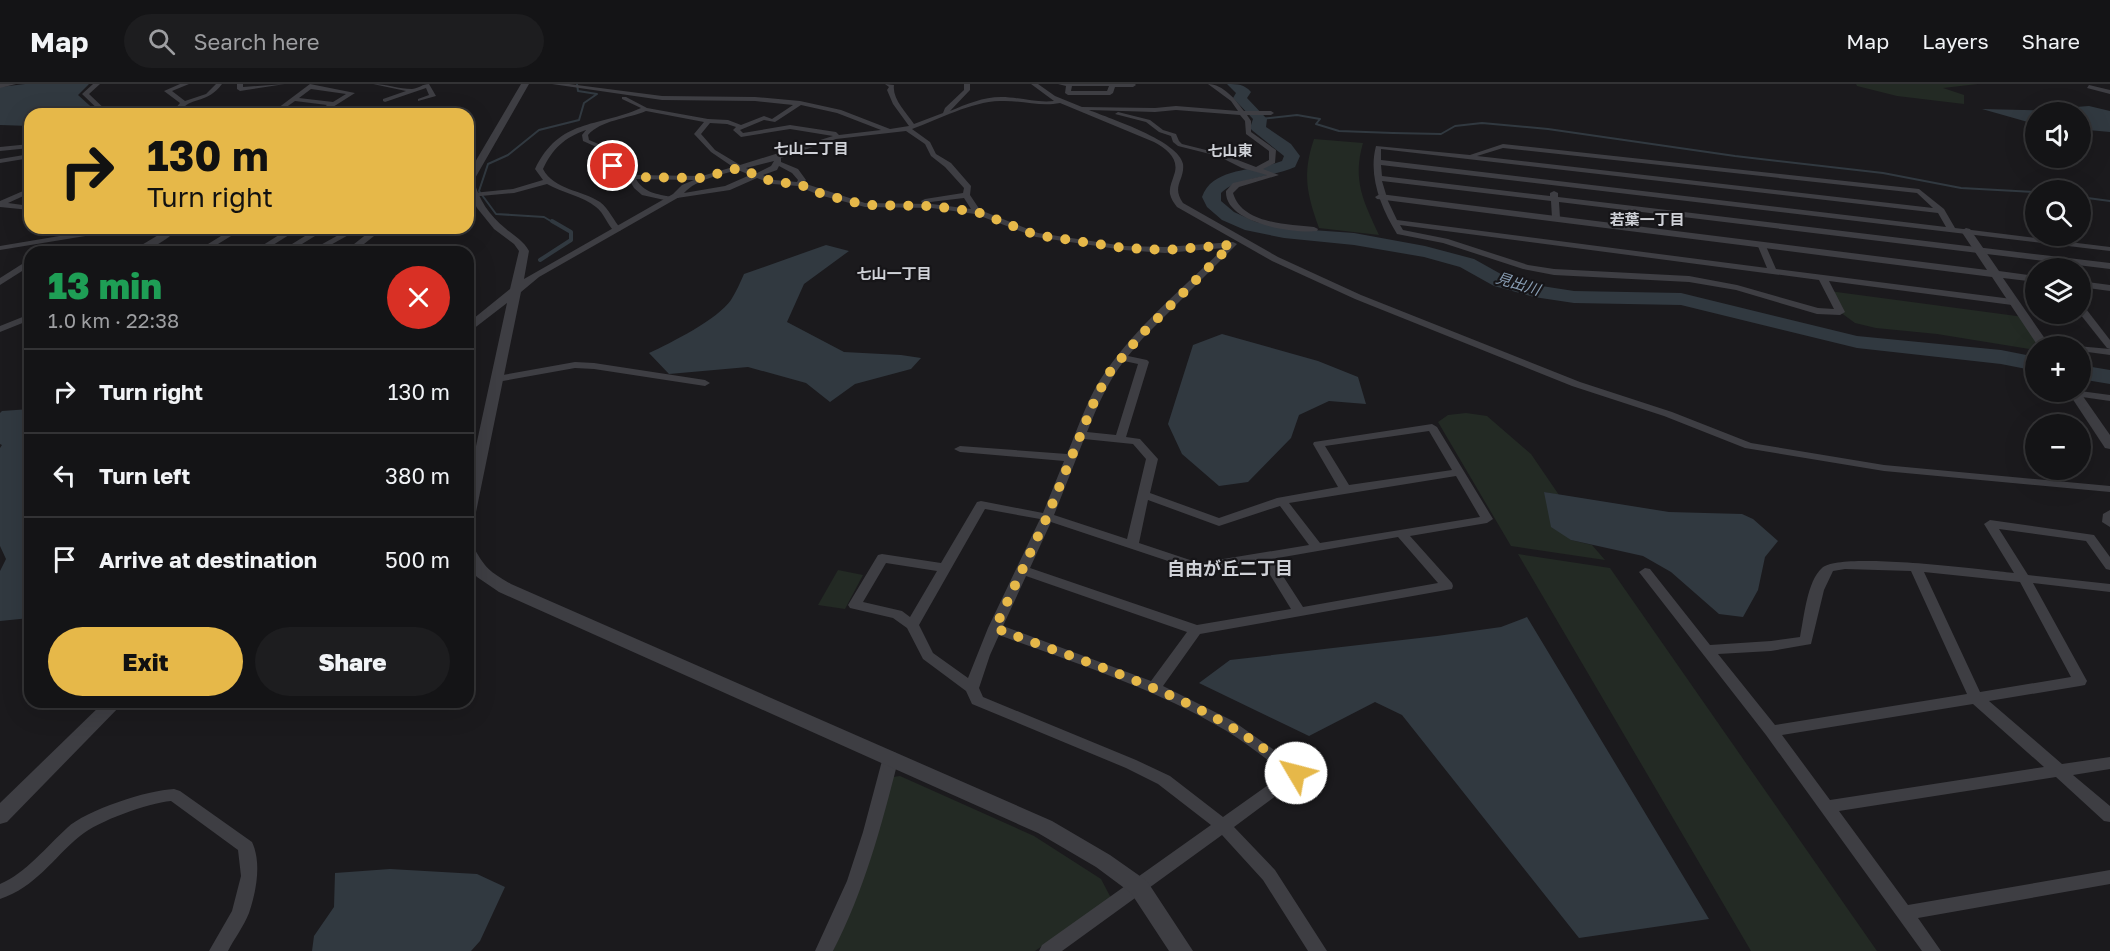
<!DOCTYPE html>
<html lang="en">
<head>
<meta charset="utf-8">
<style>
	:root { --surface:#141416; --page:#1d1d1f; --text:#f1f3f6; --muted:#9d9ea1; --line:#333335; --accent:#e6b849 }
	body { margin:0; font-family:"Golos Text","Noto Sans JP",sans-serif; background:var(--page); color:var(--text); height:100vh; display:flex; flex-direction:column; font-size:22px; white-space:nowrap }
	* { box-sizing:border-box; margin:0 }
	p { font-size:20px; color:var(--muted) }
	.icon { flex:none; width:33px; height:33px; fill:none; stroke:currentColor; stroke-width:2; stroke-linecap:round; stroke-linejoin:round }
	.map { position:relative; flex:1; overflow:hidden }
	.side { position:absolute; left:24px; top:162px; width:450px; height:462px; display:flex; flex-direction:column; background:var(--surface); border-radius:18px; box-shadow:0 6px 24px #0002,0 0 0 2px var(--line) }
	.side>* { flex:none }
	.banner { position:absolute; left:24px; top:24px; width:450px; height:126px; border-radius:18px; box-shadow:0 6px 24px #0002,0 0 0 2px var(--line); background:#e6b849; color:#111; overflow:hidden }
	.tools { position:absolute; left:2025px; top:18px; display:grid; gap:12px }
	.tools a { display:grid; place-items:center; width:66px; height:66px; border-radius:50%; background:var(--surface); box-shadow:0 6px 24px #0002,0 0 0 2px var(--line); font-size:30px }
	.pin { position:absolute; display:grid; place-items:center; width:51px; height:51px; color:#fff; margin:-26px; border:3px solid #fff; border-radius:50%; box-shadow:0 2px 6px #0007 }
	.me { position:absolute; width:66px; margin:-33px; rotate:307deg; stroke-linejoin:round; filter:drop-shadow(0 0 4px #0008) }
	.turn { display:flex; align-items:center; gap:21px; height:126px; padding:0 24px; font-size:27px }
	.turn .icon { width:78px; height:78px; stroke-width:2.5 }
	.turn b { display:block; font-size:42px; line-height:51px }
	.round { display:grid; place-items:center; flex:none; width:63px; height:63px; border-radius:32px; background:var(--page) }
	.head { display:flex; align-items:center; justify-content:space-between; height:102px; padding:0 24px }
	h1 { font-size:36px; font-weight:800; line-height:45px; color:#1e9e55 }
	.button { display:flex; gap:12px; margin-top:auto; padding:12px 24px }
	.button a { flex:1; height:69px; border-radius:36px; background:var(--accent); color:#111; font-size:24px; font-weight:800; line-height:69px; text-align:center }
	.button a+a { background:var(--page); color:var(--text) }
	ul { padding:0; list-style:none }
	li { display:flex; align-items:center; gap:18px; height:84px; padding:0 24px; border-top:2px solid var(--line) }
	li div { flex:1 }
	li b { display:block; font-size:22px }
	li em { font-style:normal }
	header { display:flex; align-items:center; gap:36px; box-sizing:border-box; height:84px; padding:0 30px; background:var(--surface); border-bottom:2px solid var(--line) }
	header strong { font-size:28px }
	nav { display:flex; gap:33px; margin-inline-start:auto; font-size:21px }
	.search { width:420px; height:54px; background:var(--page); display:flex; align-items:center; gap:15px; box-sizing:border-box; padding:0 21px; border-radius:33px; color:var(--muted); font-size:22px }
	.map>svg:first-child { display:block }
	.green { fill:#232a24 }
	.water { fill:#313940 }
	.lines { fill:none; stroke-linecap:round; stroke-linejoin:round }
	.stream-far1 { stroke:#313940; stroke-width:2 }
	.stream { stroke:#313940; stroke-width:4 }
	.river { fill:#313940; fill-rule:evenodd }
	.minor { fill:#3e3e43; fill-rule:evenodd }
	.tertiary { fill:#3e3e43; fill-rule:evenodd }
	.route { stroke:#e6b849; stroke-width:10; stroke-dasharray:0 18 }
	.labels { text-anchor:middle; stroke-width:4.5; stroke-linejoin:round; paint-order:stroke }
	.far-neighbourhood-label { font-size:15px; font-weight:bold; fill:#cfd1d7; stroke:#161518 }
	.far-water-label { font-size:15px; font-style:italic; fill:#889db3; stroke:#161518 }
	.neighbourhood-label { font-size:18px; font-weight:bold; fill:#cfd1d7; stroke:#161518 }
</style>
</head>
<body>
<header>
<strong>Map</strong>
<div class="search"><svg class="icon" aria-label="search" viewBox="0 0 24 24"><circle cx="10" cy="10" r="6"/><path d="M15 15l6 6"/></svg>Search here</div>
<nav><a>Map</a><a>Layers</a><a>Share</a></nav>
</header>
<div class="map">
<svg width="2110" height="867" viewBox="0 0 2110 867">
	<rect width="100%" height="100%" fill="#1b1a1d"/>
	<g class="green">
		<path d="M1856,0H1978L1943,4L1964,11V20L1897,12L1857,2Z"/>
		<path d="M1314,55L1363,59C1352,97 1364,118 1379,151L1319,144C1307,110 1302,90 1314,55Z"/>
		<path d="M1829,207L2024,233L2044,262H2036L2035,266L1937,250L1876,244L1855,239L1840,228Z"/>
		<path d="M1466,329L1487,332L1531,370L1559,411L1544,408L1571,456L1592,461L1605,476L1511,462L1438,338L1448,331Z"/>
		<path d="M1518,470L1610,484L1877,867H1751Z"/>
		<path d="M838,486L863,491L845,525L818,521Z"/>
		<path d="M900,692L1034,752L1101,795L1111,814L1035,867H833L859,806L893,693Z"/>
	</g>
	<g class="water">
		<path d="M25,0H89L78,11L99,30H30V42L0,41V3Z"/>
		<path d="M2089,22L2110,27V48L2088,46L2081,50L2080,28H2036L2035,40L1982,25L2072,27L2076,23Z"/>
		<path d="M826,161L849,167L804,200L787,238L844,268L901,271L921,274L911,285L855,300L830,318L806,299L748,283L669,290L649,269C671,259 718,235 731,216C736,208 740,199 744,190Z"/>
		<path d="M1222,250L1318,277L1358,293L1366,320L1329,317L1299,331L1291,354L1248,398L1219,402L1182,370L1168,340L1193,261Z"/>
		<path d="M30,325V534L0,537V487L6,475L0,462V364L2,361L0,360V329L2,327Z"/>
		<path d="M1544,408L1669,428L1742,430L1753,435L1778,457L1765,473L1758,506L1743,533L1719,530L1671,488L1643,472L1571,456L1551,443Z"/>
		<path d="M1527,533L1709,835L1579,854L1402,631L1375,618L1309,652L1199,599L1230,576L1437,552L1501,543Z"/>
		<path d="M390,785L477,790L505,803L480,857L471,867H312L314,852L334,823L335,789Z"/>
	</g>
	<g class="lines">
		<g class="stream-far1">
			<path d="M1260,35L1297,31L1320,35L1316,40L1339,47L1393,49L1441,50L1455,42L1482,39L1548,45L1735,72L1883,89L1961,104L2036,108"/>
			<path d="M2080,113L2110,117"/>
			<path d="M554,139L544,133L496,130L479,107L488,80L508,71L539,46L579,36L584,19L597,10L578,7L577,0"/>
		</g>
		<path class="stream" d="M540,176L571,156V148L552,137"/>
		<g class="river">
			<path d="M1227,0C1238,0 1244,0 1251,8L1247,14L1267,35L1266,43L1291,60L1300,72L1295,83C1273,93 1235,94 1221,109V117L1234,128L1256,138L1284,144L1354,149L1425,162L1474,175L1508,194L1535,201L1574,207L1681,209L1857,252L2001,266L2036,273V287L2001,280L1857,264L1681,221L1574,219L1534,213L1494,202L1460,183L1424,173L1354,161L1284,154L1245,146L1222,136L1207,123L1202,113C1213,82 1256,88 1282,77L1284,72L1253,47L1250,44L1253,35L1233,14L1236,9Z"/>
			<path d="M2080,281L2110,286V300L2080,295Z"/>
		</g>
		<g class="minor">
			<path d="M0,0H16L0,4Z"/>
			<path d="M93,0H100L89,10L110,30H103L82,10Z"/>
			<path d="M180,0H189L172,7L185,17L206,10L216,0H222C207,20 194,12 182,25L205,30L175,27L174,26L180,19L164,7Z"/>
			<path d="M237,0H243V3L285,0L240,7L237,5Z"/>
			<path d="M310,0L355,9L322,30H314L327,21L295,17L278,29H274V27ZM311,5L346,10L333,18L299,14Z"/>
			<path d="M373,0C386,0 399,5 412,5C420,4 422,0 429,0L436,12L418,17V15L429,11L426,4L385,18L383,17V15L406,7Z"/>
			<path d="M552,0H569L662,12L755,13L800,17L841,26L890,45L909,42L893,20L887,6L889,3L885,0L894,1C892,15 906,28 914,40L943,29L945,24L964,6V0H970V6L950,27C967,20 983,13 1001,13C1019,13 1036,19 1054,17L1031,0H1038L1055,12L1082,23L1155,24L1176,22L1238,27L1231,17L1208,0C1223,0 1236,16 1244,27H1271L1274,29L1271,31H1247L1251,37V48L1276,66L1275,79L1263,85L1279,91L1239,103L1233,109C1242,140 1287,140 1314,143L1318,145L1317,147C1293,150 1224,139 1226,107L1233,99L1267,91L1242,84L1218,72L1178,62L1173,58L1171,52L1159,48L1146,38L1115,30L1118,28L1150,36L1163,46L1176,50L1179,57L1182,60L1222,70L1256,83L1269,76V67L1246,50L1245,37L1240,31L1176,26L1155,28L1089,26C1111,35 1179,57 1183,80C1185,96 1171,102 1183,119L1278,173L1361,211L1580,298L1672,328L1751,359L1884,381L2110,402V408L1884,387L1745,364L1664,332L1572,302L1355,215L1272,177L1177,123C1174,119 1171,115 1170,110C1169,103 1172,98 1174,91C1180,75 1167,65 1154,58L1060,19C1040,23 1021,16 1000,17C970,18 940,35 912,45L930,58L936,70L951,79L971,102L970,111L980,126L1038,149L1124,162L1165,163L1233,158L1237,160L1143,254L1128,272L1147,276L1149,278L1126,353L1140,355L1158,375L1150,409L1219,434L1277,414L1338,403L1313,360L1314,358L1432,340L1437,343L1493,435L1487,439L1410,452L1452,499L1453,502L1452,505L1200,550L1163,602L1233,637L1301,685L1304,689L1301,693L1234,743L1275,786L1327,867H1308L1263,796L1222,751L1062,867H1039L1042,861L1211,741L1158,700L1126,684L972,620L966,607L923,575L907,544L893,534L850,524L848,521L878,471L882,470L941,479L977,418L981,417L1043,429L1064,377L960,368L954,365L960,362L1067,370C1079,342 1088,312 1106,287C1138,241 1184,203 1224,164L1165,169L1124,166L1036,153L975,130L932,124L865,123L819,111L798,102L773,100L757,94L730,106L677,114H673V110L682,101L694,96L636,95C644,109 657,110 672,113V117H669L642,111L634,104L627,92L598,79L601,65L583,57L582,51L586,46C564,54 553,64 543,85C554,106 582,106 600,118C609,125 614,137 621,145L620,147H614C607,140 604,129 596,123C583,112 562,109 547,100L514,109L470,113L469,111L473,109L513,105L543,96L535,85C560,34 596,44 641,24L622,15V13H626L647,24L708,35L728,36L741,41L764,32L772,35L793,21L755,17L662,16ZM801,21L837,29L881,46L839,51L836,48L790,41L743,49L740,46L764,36L775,38ZM646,27L704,38L694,50L711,68L733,83L702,92L634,91L605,76L608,64L589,56L588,51C601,36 627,35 646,27ZM710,39L727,40L736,43L733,46L741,53L790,45L833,52L740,81L715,66L701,50ZM906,47L925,60L931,72L945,83L964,104L963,109L925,115L921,117L922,119L964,114L971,125L932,120L865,119L803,99L806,96L798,85L781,78V74L836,55ZM774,77L771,82L757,89L746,84ZM779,82L792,89L798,96L797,98L774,96L763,91L777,86ZM738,86L750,91L725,102L684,109C697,95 720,91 738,86ZM1124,277L1138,280L1116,351L1087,348C1097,323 1107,299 1124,277ZM1429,347L1452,386L1349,401L1325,362ZM1084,355L1133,360L1146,375L1127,455L1054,431ZM1456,392L1480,433L1320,459L1289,419ZM1148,416L1219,442L1280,422L1309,461L1199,479L1139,459ZM985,425L1040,435L988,544L968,594L933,569L919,541ZM1051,438L1198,487L1261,476L1291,525L1197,541L1030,484ZM1398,453L1438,499L1303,523L1272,475ZM886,479L937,487L910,533L902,527L863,518ZM1026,492L1187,548L1151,597L1003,542ZM999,551C1075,579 1154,604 1225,646C1246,659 1265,674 1285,689L1223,733L1170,692L1136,676L983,613L979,604L990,571Z"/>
			<path d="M1058,0H1135L1136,1L1133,3H1115L1113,9L1110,11H1068L1065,9L1066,2ZM1072,2H1109L1107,7H1071Z"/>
			<path d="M2089,1L2110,6V10L2087,4Z"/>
			<path d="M30,60V64L0,67V63Z"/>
			<path d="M1503,60L1919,105L1944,125L1955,144L2110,163V167L1381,81L1382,92L1550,112V109L1554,107L1558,109V113L2110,179V185L1559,118L1560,134L1556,136L1552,134L1551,117L1382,97L1388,117L1397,136L1767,184L1757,160L1761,158L1765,160L1776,185L2012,215L2017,218L2012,221L1829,197L1845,228L1840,231L1817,230L1736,206L1689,198L1554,191L1523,185L1443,159L1397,150C1381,124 1368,92 1376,62L1470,71ZM1503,64L1917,109L1933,124L1477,72ZM1381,65L1938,129L1946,143L1381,76ZM1400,141L1819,196L1834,225L1818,224L1737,201L1689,192L1554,185L1528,181L1448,155L1403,146Z"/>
			<path d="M30,70V74L0,79V75Z"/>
			<path d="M30,104V109L8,119L30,122V126L0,123V117Z"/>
			<path d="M107,144H126L122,146L0,166V162Z"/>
			<path d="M170,144H178C168,157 146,168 130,168Z"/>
			<path d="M234,144H244L205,168H195Z"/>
			<path d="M290,144H300L262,168H252Z"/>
			<path d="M318,144H328L289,168H279Z"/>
			<path d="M351,144H361L318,168H308Z"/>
			<path d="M384,144L354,168H344L373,145Z"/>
			<path d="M30,175V182L0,201V194Z"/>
			<path d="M2080,220L2083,221L2110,256V265L2107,264L2080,230Z"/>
			<path d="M30,230V236L0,248V242Z"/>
			<path d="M2041,255L2072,259L2077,262L2110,265V271L2080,267V262H2054L2038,260L2036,258Z"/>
			<path d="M575,278L594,279L705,296L710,299L705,302L594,285L575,284L497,298L492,295L497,292Z"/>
			<path d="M2080,307L2110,311V317L2075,312L2070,309Z"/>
			<path d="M1990,436L2094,451L2110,473V486L2106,485L2086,457L1999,445L2028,491L2110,500V508L2033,499L2087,597L2085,601L2080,602L1989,617L2062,680L2110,673V685L2073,691L2110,722V738L2104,737L2056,693L1839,727L1908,821L2110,786V800L1918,834L1941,867H1922L1766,651L1639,488L1645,484L1650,485L1710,561L1771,557L1800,553C1804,534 1807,497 1822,484C1840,467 1984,486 2014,489L1984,440ZM1845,485L1911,487L1967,610L1775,641L1718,570L1771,567L1811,560L1824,506L1833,487ZM1924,488L2020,498L2071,593L1980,608ZM1973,620L2044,683L1830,716L1782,651Z"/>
			<path d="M891,667L896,669L899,673C882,740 865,805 833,867H815L847,797L863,748L883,673L886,669Z"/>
			<path d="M174,705L180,707L252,758C262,779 256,808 249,829C244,842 234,855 228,867H209L232,827L241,792L238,766L171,717C148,719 98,737 80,752C52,775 36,803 0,815V800C26,789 46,763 67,744C86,726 148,706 174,705Z"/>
		</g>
		<g class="tertiary">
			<path d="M521,0H529L474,96C478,115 490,132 505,144C514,152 523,156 529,167L524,195L673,110L681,112L539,193L521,208L475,433L468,438V399L507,219L468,249V239L510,205L519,167L514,160L494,145L477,124L468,108V90Z"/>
			<path d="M1380,110L1987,186L1961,147L1966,144L1970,145L1999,187L2036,192V198L2003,194L2050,262H2038L1992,193L1377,115L1375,113Z"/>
			<path d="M2080,197L2110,201V207L2080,203Z"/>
			<path d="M2068,308H2080L2110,351V365L2105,364Z"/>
			<path d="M2110,426V443L2102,438L2103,430Z"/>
			<path d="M468,462L474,464C486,485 489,487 511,500L1052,737L1110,771L1147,797L1193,867H1169L1131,809L1096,783L1038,749L499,508L477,493L468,483Z"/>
			<path d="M104,618H124L7,738L0,740V719Z"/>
		</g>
	</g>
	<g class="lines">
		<path class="route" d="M613,82L631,93L701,94L739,84L773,98L799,100L822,110L865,121L932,122L977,128L1036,151L1124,164L1165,166L1231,161L1140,252L1110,288L1096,313L1047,433L995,544C1073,574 1156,599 1228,641C1252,655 1274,672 1296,689"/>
	</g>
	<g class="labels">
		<g class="far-neighbourhood-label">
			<text x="811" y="70">七山二丁目</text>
			<text x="1230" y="72">七山東</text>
			<text x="1647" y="141">若葉一丁目</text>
			<text x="894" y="195">七山一丁目</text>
		</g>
		<g class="far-water-label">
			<text transform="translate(1518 200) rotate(17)" y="5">見出川</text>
		</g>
		<g class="neighbourhood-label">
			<text x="1230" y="491">自由が丘二丁目</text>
		</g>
	</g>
</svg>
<div class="tools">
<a><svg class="icon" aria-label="sound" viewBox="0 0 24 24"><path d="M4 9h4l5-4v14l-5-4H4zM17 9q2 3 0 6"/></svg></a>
<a><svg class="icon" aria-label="search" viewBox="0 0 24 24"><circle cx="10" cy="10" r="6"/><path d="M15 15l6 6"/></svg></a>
<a><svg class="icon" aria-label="layers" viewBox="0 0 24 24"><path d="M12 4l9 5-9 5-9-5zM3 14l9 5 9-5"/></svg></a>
<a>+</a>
<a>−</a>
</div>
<div class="pin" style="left:613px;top:82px;background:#d93025"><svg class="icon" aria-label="arrive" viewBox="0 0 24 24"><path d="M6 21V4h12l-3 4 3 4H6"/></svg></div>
<svg class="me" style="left:1296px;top:689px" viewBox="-20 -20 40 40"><circle r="19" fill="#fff"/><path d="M0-13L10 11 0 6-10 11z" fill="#e6b849"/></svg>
<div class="banner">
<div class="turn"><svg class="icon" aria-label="right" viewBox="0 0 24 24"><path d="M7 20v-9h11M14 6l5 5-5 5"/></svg><div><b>130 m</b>Turn right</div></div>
</div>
<section class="side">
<div class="head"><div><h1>13 min</h1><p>1.0 km · 22:38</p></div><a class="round" style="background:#d93025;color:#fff"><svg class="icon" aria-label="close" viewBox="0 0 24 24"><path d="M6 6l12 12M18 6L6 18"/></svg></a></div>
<ul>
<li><svg class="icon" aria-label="right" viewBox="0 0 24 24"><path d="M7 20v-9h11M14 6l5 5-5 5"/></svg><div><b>Turn right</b></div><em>130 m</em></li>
<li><svg class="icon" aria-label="left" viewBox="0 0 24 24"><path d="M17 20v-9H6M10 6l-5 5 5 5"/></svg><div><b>Turn left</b></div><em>380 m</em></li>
<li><svg class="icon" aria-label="arrive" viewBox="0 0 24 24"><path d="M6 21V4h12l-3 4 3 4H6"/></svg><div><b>Arrive at destination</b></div><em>500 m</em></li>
</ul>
<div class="button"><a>Exit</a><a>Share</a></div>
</section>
</div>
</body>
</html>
